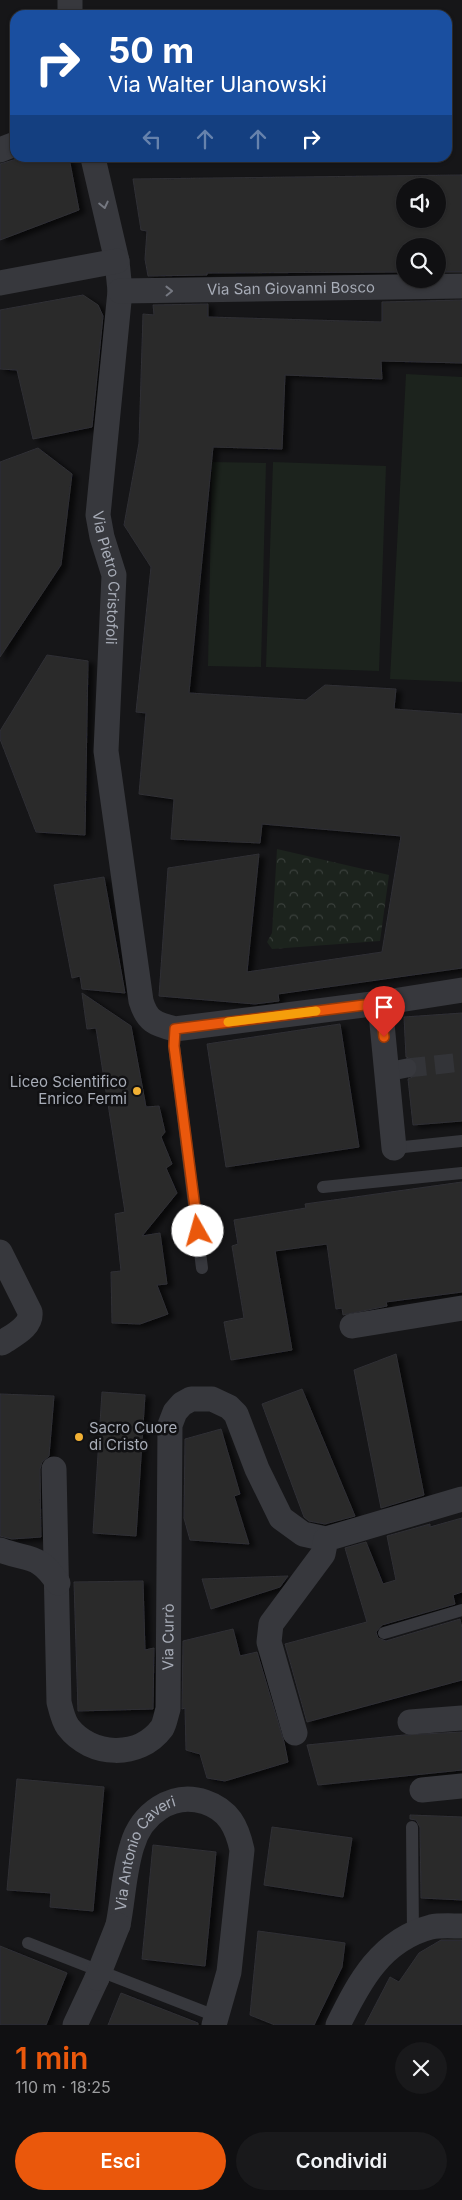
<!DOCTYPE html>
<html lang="it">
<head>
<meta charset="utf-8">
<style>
	:root { --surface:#101012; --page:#19191b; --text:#f1f3f6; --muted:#9c9d9f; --line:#303032; --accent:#ea580c }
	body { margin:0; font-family:Inter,sans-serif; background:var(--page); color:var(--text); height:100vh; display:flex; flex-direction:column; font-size:19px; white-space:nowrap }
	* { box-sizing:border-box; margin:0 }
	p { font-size:16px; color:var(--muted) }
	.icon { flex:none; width:28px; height:28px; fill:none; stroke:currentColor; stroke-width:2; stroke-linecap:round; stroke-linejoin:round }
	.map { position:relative; height:2025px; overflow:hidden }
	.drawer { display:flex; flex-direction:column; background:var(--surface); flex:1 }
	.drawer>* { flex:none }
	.top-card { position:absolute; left:10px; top:10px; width:442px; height:152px; border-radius:15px; box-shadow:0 1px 4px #0004,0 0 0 1px var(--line); background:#1a4fa0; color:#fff; overflow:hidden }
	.tools { position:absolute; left:396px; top:178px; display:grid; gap:10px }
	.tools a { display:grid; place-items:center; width:50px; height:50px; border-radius:50%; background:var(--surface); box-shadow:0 1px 4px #0004,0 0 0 1px var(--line); font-size:25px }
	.pin { position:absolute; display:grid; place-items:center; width:42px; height:42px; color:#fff; margin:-51px -21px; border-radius:50% 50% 50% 0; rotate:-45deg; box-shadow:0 0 5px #0007 }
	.pin .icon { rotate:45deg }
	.me { position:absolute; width:55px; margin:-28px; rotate:353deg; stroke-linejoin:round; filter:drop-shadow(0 0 4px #0008) }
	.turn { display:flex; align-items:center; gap:18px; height:105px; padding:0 15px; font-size:22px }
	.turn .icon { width:65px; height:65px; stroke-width:2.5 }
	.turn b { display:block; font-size:35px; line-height:42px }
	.lanes { display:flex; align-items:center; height:48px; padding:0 15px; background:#0003; justify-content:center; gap:25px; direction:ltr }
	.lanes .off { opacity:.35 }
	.round { display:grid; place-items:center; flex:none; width:52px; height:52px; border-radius:26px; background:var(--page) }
	.headline { display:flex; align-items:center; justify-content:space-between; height:85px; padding:0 15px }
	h1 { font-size:30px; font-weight:600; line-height:38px; color:var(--accent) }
	.action { display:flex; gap:10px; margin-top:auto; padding:10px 15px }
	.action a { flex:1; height:58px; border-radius:30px; background:var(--accent); color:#fff; font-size:20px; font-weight:600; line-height:58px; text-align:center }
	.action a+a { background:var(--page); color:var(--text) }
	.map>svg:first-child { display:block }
	.grass { fill:#1c231d }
	.forest { fill:url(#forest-crowns) }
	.building { fill:#29292c; stroke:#303034; fill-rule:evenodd; filter:url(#shadow) }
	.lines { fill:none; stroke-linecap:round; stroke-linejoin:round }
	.pedestrian-tunnel { stroke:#333438; stroke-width:19; stroke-dasharray:19 9; stroke-linecap:butt }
	.service { stroke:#37383d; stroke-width:12 }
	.pedestrian { stroke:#37383d; stroke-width:19 }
	.minor { stroke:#37383d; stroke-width:25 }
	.minor-bridge { stroke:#37383d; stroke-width:25 }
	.oneway { stroke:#757881 }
	.route-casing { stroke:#983908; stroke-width:12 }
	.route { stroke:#ea580c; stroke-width:9 }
	.slow { stroke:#f59e0b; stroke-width:9 }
	.poi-dot { fill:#f2b134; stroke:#111113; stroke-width:2 }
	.labels { text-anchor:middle; stroke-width:5; stroke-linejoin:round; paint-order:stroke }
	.street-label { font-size:15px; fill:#a8adb8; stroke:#111113 }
	.poi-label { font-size:15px; fill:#a8adb8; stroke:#111113; text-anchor:end }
</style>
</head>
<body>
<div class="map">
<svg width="462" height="2025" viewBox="0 0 462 2025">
	<defs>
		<pattern id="forest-crowns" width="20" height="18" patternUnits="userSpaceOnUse" patternTransform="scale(1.25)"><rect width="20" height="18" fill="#1c231d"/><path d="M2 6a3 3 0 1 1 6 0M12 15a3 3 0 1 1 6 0" fill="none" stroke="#3a403c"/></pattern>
		<filter id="shadow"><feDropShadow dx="5.5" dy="3" stdDeviation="2.5" flood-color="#0009"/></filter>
	</defs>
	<rect width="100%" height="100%" fill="#161618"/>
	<g class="grass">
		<path d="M406,374L462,377V682L390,679Z"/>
		<path d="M212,462L266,463L261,667L208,666Z"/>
		<path d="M273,462L386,466L379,671L266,667Z"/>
	</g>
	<path class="forest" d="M277,849L389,875L380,941L272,949L267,942L272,933Z"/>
	<g class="building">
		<path d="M20,158H69L79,210L0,240V164Z"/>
		<path d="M462,175V272H438V246H405V272L207,273V275L148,276L145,259L147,231L141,230L133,179ZM405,186H438V219H405Z"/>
		<path d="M83,295L98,305L103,316L92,427L33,439L17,370L0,369V310Z"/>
		<path d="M462,300V363L381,361L382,379L285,375L282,449L213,447L189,693L306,700L325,685L396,689L394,709L462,714V968L278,994L279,1001L255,1004L159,996L168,868L259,854L247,972L382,952L401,836L262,824L260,843L171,839L174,799L139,794L146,713L136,712L151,567L124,525L139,443L143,314L154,315L153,305L208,304V317L382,322V302Z"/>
		<path d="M38,448L72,474L61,565L0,657V462Z"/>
		<path d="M47,655L88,661L85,835L36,832L0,739V731Z"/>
		<path d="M104,877L125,993L82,989L80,976L72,978L54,885Z"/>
		<path d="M82,993L131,1026L146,1107L159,1106L165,1132L161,1137L172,1164L166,1168L177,1193L142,1236L160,1233L167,1284L157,1285L168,1314L140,1324L112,1323L111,1272L121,1271L115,1214L125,1212L96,1028L87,1029Z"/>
		<path d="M462,1013V1121L413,1125L408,1079L415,1076L418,1066L415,1060L406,1057L404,1017Z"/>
		<path d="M340,1024L359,1147L226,1167L207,1044Z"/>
		<path d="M462,1182V1292L386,1302L387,1306L343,1315L342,1308L336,1309L327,1244L275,1251L292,1350L231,1360L224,1322L244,1318L232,1246L238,1244L234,1220L306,1208L305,1204Z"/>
		<path d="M396,1354L424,1495L381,1508L354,1370Z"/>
		<path d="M302,1389L355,1516L325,1524L309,1521L304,1517L262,1404Z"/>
		<path d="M102,1392L145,1395L136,1536L93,1533Z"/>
		<path d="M0,1394L54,1396L49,1456L42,1462L40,1469L41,1537L12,1539L0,1536Z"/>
		<path d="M221,1429L240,1494L234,1496L249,1544L190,1540L184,1518L185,1439Z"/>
		<path d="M462,1518V1592L453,1595L455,1604L382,1625L376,1632L378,1638L386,1641L460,1619L462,1628V1680L307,1722L285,1644L367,1622L345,1548L366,1542L383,1584L396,1580L387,1536L430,1524V1527Z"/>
		<path d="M288,1576L280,1587L211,1609L202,1579Z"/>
		<path d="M143,1581L145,1650L154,1648L153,1709L78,1711L74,1582Z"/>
		<path d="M233,1629L240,1656L257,1652L284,1742L288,1762L225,1781L207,1778L200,1754L186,1750L185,1708L182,1709L183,1641Z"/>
		<path d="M462,1732V1770L318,1785L307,1745L404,1735Z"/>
		<path d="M17,1779L104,1787L93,1911L50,1907L51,1893L7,1890Z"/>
		<path d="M410,1815L462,1817V1900L421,1898L420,1827L416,1820L410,1819Z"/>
		<path d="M272,1827L352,1838L343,1897L264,1885Z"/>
		<path d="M153,1845L216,1852L205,1966L142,1959Z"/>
		<path d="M258,1931L345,1943L342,1967L314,2025H275L250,2015Z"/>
		<path d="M441,1940H462V2025H365L390,1977L399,1982L419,1953Z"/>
		<path d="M0,1946L67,1973L46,2025H0Z"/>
		<path d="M121,1993L198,2023V2025H108Z"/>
	</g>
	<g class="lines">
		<path class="pedestrian-tunnel" d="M407,1068L462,1062"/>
		<g class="service">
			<path d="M175,1029L174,1046L202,1268"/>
			<path d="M394,1148L462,1141"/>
			<path d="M323,1187L462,1173"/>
			<path d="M384,1633L462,1610"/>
			<path d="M412,1827L413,1934"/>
			<path d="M28,1943L218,2017"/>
		</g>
		<path class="pedestrian" d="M387,1072L407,1068"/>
		<g class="minor">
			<path d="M70,15V0"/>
			<path d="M0,150L15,144"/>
			<path id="s1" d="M93,158L117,261L120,291L98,515L102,537L114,575L106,751L141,1001C147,1021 155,1024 175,1029L380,1003L462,990"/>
			<path d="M0,283L117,261"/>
			<path id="s2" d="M120,291L462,286"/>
			<path d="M380,1003L394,1148"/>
			<path d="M0,1252L30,1312C32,1327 13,1335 2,1343"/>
			<path d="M352,1326L462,1308"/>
			<path id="s3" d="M54,1469L59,1702C61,1710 63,1720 68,1727C91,1757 139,1759 162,1728C165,1723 166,1715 168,1709L170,1425L175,1412L182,1404L191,1399H212L229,1407L236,1414L257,1469L281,1518L303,1534L326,1539"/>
			<path d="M0,1550C29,1561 38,1553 58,1583"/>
			<path d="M410,1722L462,1718"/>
			<path d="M295,1733L269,1642L271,1624L323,1554L326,1539L462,1499"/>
			<path d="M422,1790L462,1786"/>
			<path id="s4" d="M118,1925C123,1900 124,1871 132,1846C141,1814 172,1791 205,1802C229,1810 237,1827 242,1850L229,1972L214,2025"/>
			<path d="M75,2025L97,1978"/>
			<path d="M338,2025C359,1982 381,1940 431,1927C440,1925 452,1926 462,1926"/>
		</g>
		<path class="minor-bridge" d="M97,1978L118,1925"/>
	</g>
	<defs><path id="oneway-chevron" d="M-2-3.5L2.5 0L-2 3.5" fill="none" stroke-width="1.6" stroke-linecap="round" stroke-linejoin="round" transform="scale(1.25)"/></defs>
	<g class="oneway">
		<use href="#oneway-chevron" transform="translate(104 205) rotate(77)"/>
		<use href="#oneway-chevron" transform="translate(169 291) rotate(-1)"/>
	</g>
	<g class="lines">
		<defs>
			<path id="route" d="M198,1231L174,1046L175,1029L380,1003L384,1037"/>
		</defs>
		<use href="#route" class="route-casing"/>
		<use href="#route" class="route"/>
		<path class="slow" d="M228,1022L316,1011"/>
	</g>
	<g class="poi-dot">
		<circle cx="137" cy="1091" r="5"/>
		<circle cx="79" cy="1437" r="5"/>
	</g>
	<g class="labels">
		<g class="street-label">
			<text dy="5" stroke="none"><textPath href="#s2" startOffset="171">Via San Giovanni Bosco</textPath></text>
			<text dy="5" stroke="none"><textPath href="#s1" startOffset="425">Via Pietro Cristofoli</textPath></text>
			<text dy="5" stroke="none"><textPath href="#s3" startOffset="460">Via Currò</textPath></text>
			<text dy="5" stroke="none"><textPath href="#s4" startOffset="80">Via Antonio Caveri</textPath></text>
		</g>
		<g class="poi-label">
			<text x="127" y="1087">Liceo Scientifico<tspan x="127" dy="17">Enrico Fermi</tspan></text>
			<text x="89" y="1433" text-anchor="start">Sacro Cuore<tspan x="89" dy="17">di Cristo</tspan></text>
		</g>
	</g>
</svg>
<div class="tools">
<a><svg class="icon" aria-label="sound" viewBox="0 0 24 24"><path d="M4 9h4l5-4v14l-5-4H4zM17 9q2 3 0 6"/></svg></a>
<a><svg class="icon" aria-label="search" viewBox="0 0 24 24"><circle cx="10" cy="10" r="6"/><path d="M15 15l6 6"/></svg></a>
</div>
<div class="pin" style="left:384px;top:1037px;background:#d93025"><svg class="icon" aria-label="arrive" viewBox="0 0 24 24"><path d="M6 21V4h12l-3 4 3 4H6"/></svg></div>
<svg class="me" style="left:198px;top:1231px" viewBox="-20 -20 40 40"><circle r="19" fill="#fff"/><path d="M0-13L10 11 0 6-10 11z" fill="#ea580c"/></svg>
<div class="top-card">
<div class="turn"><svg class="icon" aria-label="right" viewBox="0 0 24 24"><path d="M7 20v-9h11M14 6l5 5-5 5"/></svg><div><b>50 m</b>Via Walter Ulanowski</div></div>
<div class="lanes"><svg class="icon off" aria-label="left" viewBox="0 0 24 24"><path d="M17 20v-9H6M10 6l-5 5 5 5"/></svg><svg class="icon off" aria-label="ahead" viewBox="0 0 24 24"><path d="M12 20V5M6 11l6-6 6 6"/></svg><svg class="icon off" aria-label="ahead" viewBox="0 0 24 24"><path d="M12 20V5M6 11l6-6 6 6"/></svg><svg class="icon" aria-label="right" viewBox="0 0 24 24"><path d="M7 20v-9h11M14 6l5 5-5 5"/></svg></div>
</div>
</div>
<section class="drawer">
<div class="headline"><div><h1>1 min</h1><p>110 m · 18:25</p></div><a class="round"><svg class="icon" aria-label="close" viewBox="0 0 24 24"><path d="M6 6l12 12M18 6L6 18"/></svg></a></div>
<div class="action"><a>Esci</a><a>Condividi</a></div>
</section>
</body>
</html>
